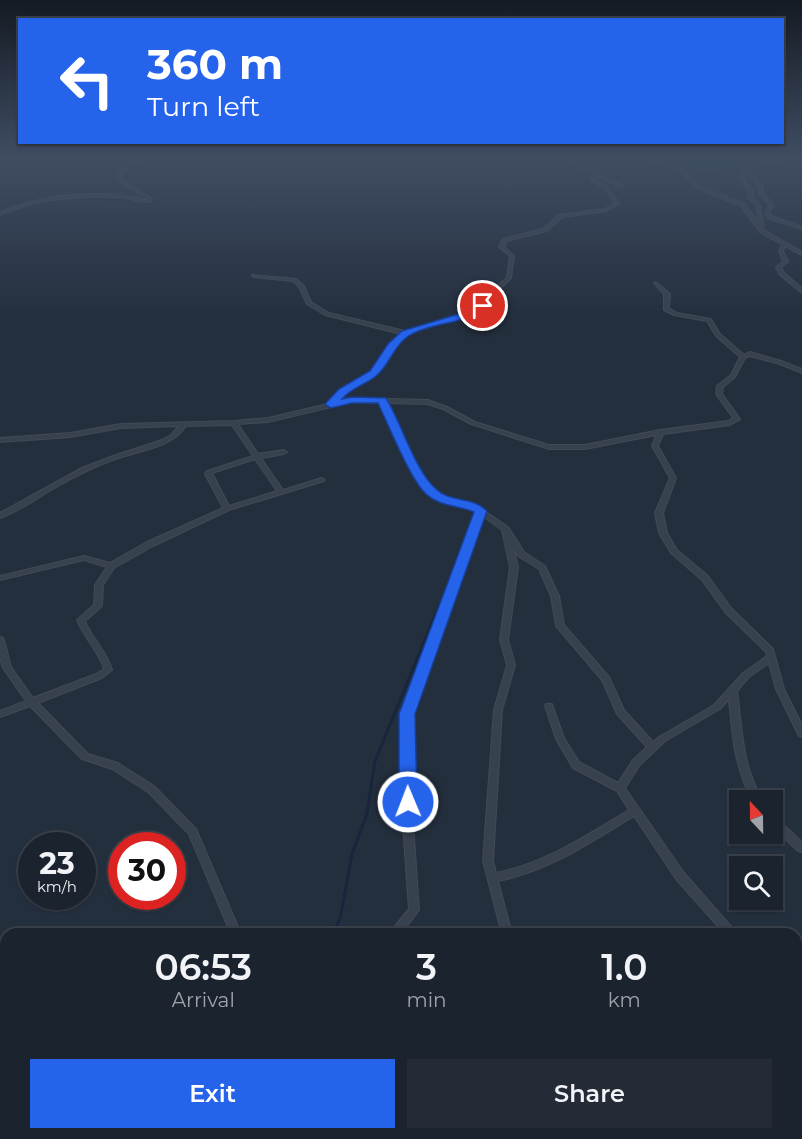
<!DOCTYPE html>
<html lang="en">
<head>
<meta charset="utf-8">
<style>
	:root { --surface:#1b232e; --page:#242b36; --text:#f1f3f6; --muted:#a0a4aa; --line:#39404a; --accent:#2563eb }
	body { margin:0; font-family:Montserrat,sans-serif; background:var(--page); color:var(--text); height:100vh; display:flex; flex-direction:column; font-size:22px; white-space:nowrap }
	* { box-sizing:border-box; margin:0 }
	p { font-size:20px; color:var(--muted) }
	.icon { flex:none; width:33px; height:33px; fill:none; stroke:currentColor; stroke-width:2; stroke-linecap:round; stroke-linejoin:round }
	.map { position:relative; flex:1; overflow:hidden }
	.panel { position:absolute; left:0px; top:928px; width:802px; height:212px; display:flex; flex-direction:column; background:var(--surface); border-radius:18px 18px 0 0; box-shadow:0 2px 4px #0004,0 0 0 2px var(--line) }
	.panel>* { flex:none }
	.top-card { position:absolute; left:18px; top:18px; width:766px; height:126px; border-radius:0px; box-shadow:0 2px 4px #0004,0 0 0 2px var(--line); background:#2563eb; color:#fff; overflow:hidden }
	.needle { width:39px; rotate:338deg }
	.controls { position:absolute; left:729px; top:790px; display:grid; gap:12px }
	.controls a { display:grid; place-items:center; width:54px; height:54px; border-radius:0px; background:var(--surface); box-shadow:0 2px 4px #0004,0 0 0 2px var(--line); font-size:30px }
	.speed { position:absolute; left:18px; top:832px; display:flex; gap:12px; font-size:30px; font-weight:700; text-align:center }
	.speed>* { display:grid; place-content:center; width:78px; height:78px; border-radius:50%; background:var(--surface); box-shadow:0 2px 4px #0004,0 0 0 2px var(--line); line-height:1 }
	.speed small { font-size:15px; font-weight:400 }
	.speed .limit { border:9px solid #d22; background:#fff; color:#111 }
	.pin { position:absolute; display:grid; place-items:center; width:51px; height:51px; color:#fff; margin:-26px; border:3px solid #fff; border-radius:50%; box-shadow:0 2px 6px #0007 }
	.me { position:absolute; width:66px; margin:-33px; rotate:359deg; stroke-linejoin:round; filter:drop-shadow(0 0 4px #0008) }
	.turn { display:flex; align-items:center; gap:21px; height:126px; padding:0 30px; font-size:27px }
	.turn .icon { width:78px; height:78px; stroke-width:2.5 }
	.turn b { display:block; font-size:42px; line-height:51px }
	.eta { display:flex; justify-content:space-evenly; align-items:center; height:102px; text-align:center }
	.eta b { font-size:36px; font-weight:600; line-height:42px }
	.cta { display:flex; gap:12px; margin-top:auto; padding:12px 30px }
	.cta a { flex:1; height:69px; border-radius:0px; background:var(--accent); color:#fff; font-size:24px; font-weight:600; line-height:69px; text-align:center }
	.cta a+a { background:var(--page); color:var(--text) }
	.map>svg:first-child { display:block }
	.green { fill:#263c3f }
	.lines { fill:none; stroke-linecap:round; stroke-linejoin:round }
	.stream-far2 { stroke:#17263c; stroke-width:1.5 }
	.stream-far1 { stroke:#17263c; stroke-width:2 }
	.stream { stroke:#17263c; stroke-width:3 }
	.minor-casing { stroke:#414a57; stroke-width:2 }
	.minor { fill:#38414e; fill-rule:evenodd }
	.route { fill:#2563eb; stroke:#184099; stroke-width:1.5 }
</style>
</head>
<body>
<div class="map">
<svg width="802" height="1139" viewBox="0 0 802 1139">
	<rect width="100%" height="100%" fill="#242f3e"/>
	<path class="green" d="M651,157H802V168C763,157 735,168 697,171L691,167Z"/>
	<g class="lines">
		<g class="stream-far2">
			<path d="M129,185L124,174L126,169L150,157"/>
			<path d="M134,188L150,194L155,202L150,204L139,201"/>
			<path d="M67,198L133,200"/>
			<path d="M26,206L52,200"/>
			<path d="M0,217L14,209"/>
		</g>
		<path class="stream-far1" d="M439,607L473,516"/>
		<g class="stream">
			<path d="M332,934L340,919L352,854L367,814L375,761L439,606"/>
			<path d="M138,1139L142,1134"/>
		</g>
		<defs>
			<g id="minor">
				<path d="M116,157H122L134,161L141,157H147L129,166L120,177L127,183L152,198V199L150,202C138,202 128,198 117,197C88,196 59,197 31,204C21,207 10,211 0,215V212C37,197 79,192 119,195C129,195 138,199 147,200L145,197L124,185L117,178V176L127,164L130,162Z"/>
				<path d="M636,157H644L684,167L688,176L704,189L744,203L759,223L756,205L748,197L749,191L742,183L740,174L744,168L770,161L749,157L776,159V161C767,165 757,165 748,170L763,186V194L774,205L769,213L772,216L802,227V229L768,218L765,213L770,205L759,194L760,187L746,172L744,174L746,183L753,191L752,197L760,205L764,230L802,252V255L785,246L783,251L788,262L781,267L784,273L802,288V293L780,275L776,267L783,262L779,251L782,244L760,232L740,205L702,191L685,178L681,169Z"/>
				<path d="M569,158L595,173L623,185V187H621L596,176L595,180L607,187L619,203V204L606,211L562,217L547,231L507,241L504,247L514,256L511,278L501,288L483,310L407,334L393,347L376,374L345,392L336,402L352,398L428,400L447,407L475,422L549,445H585L660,430L728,421L733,418L716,394L717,386L731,375L740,357L716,336L707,321L674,315L664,310V294L654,283L656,282L670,294L669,308L677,313L711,319L720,334L744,355L750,352L781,361L802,369V373L777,363L750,356L745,358L735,377L723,387L722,394L740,419L739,420L730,425L663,434L658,446L676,478L663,513L667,533L677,550L708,576L731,608L773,649L784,689L802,725V737L799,736L798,734L776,689L769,663L749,677L737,691C739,701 739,713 741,724C744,753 748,775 763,801H753C735,770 732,734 729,699L720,709L665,741L639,766L625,788L684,873L735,931L736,934H725L676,879L634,816C591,842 549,871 498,881L512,934H502L483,861L494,710L507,665L500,640L510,567L502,530L483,516L411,714L413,824L419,910L401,934H390L391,931L409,909L403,824V714L477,512L464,506L446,503L429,493L412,467L380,403L352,402L268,422L238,424L258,454L284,450L287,452L284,454L261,458L283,490L322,478L325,480L324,481L229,510L153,546L114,568L103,585L102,606L85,621C92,639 107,651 112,670L102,678L38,703L88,754L118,763L154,786L196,829L241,934H231L189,834L148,792L112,769L82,759L30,706L0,717V711L26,701L3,668L0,657V637L3,638L4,640L11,667L33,698L96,674L104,669C99,651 84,638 77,620L94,605L95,585L107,567L84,560L0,580V576L84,556L110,563L147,542L223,508L205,474L207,471L253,456L232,425L186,426C173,446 145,450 125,456C98,464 73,477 49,491C33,501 17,512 0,518V513L82,468L113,456L162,440L171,435L179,426L121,428L70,437L0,442V438L70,433L121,424L234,421L268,418L328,404L341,390L372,372L389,345L401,334L325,315L307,304L299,287L293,281L254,277L252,276V275L296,279L304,286L311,302L329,313L405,331L479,308L497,286L507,278L510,256L499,247L503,239L543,229L559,215L605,209L615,203L605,189L592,181V174L568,160L567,159ZM386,403L427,404L443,409L471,424L549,449H585L656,435L652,446L670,478L655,513L659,533L671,553L702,580L725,612L766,652L767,656L743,673L714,705L659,737L653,742L624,710L609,677L564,625L559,596L545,566L524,552L508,527L483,510L468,503L450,500L434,491L418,467ZM255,459L277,491L229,506L212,473ZM513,547L518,556L539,569L551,596L556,626L602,680L617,714L647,747L633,760L618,783L579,762L564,738L552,704H546L545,706L556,739L573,768L617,791L629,810C587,835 546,863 496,873L493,861L502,710L515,665L508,640L518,567Z"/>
				<path d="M772,816L775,817L802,842V852L798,851L772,826Z"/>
				<path d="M802,970V983L799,985L802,987V999L796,996V973Z"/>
				<path d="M802,1109V1121L796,1123V1111Z"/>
				<path d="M333,1134H346L348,1139H335Z"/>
				<path d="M554,1134H566L567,1139H555Z"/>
				<path d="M750,1134H765L762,1139H750Z"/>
			</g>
		</defs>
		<use href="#minor" class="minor-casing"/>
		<use href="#minor" class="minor"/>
	</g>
	<linearGradient id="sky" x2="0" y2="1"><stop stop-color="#141a22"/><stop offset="0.5" stop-color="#3f4d63"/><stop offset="1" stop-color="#3f4d63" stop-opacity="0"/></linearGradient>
	<rect width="802" height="317" fill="url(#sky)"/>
	<path class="route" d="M480,304L488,306C472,324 428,322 407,337C393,347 389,366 376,376C365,385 351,388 342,399L352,397L386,398C401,422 415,471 436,489C450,503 473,496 487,511L415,714L417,802L414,807L408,809L402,807L399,802V714L474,512C458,505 440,507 426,494C410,479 389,426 378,403H352L331,408L325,404L339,389L370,371L388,344L402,331L472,310Z"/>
</svg>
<div class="controls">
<a><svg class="needle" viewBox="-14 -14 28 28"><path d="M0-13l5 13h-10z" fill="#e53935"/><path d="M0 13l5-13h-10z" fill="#a0a4aa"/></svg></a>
<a><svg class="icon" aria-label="search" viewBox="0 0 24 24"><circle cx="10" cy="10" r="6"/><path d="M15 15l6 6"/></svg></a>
</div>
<div class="speed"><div>23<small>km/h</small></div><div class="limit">30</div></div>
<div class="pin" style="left:483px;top:306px;background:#d93025"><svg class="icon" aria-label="arrive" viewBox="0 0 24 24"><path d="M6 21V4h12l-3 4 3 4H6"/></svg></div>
<svg class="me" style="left:408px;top:802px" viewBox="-20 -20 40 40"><circle r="17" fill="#2563eb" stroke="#fff" stroke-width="3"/><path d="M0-11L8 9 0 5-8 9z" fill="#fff"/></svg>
<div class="top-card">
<div class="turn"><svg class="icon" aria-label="left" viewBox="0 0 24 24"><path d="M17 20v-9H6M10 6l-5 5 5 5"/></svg><div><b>360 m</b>Turn left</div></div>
</div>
<section class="panel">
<div class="eta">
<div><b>06:53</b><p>Arrival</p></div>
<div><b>3</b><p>min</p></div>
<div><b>1.0</b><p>km</p></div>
</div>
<div class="cta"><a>Exit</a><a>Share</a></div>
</section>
</div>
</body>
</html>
